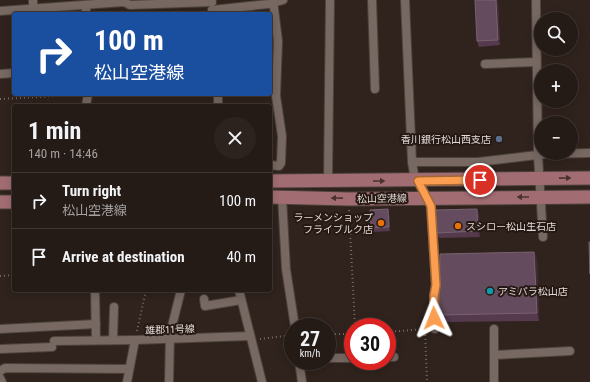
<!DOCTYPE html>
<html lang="en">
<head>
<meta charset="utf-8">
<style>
	:root { --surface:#241a16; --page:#2c231f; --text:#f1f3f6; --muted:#a3a1a1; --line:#413835 }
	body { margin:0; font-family:"Roboto Condensed","Noto Sans JP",sans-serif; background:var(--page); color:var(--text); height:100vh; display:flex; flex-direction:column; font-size:15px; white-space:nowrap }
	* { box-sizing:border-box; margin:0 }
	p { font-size:13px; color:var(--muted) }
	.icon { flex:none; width:22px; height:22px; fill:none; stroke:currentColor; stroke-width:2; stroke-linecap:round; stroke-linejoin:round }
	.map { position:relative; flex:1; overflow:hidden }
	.details { position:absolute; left:12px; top:104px; width:260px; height:188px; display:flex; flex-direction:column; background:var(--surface); border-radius:4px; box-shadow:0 2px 10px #0003,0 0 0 1px var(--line) }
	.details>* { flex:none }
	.guide { position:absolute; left:12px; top:12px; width:260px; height:84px; border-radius:4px; box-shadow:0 2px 10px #0003,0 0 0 1px var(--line); background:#1a4fa0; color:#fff; overflow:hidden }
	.tools { position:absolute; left:534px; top:12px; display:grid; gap:8px }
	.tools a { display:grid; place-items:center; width:44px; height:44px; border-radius:50%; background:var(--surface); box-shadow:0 2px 10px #0003,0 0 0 1px var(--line); font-size:20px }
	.speed { position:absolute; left:284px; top:318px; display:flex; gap:8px; font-size:20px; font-weight:700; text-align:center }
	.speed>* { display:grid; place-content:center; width:52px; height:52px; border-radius:50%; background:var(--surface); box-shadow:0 2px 10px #0003,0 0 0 1px var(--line); line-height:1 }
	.speed small { font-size:10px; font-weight:400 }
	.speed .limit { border:6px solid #d22; background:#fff; color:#111 }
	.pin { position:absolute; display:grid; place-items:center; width:34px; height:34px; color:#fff; margin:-17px; border:2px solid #fff; border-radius:50%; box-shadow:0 1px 4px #0007 }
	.me { position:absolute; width:44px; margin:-22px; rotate:358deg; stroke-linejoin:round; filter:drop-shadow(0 0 3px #0008) }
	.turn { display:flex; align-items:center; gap:14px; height:84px; padding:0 16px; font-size:18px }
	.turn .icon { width:52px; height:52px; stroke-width:2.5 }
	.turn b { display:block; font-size:28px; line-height:34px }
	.round { display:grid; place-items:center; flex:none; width:42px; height:42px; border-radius:21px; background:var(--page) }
	.overview { display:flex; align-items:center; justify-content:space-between; height:68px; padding:0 16px }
	h1 { font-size:24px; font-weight:700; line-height:30px }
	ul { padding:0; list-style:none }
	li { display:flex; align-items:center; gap:12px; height:56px; padding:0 16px; border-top:1px solid var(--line) }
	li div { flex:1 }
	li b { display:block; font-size:15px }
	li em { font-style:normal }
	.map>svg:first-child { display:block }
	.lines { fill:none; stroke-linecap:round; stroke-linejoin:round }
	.street-casing { stroke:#4c423d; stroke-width:10 }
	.primary-casing { stroke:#4c423d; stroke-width:15 }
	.path { stroke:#776c67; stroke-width:2; stroke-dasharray:1 3; stroke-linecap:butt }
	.street { stroke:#776861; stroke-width:8 }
	.primary { stroke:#a26d72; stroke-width:13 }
	.wall { fill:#553a4e }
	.shaded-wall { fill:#402a34 }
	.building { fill:#644b5d; stroke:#786270 }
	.oneway { fill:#4b3230 }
	.route-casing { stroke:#a36735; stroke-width:10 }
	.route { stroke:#fb9e51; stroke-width:7 }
	.service-dot { fill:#5c6f8a; stroke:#261914; stroke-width:1.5 }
	.food-dot { fill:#e8710a; stroke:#261914; stroke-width:1.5 }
	.culture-dot { fill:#0f9aa8; stroke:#261914; stroke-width:1.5 }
	.labels { text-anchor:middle; stroke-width:4; stroke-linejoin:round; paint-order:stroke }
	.poi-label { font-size:10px; fill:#e3dad7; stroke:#261914; text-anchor:end }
	.street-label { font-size:10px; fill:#e3dad7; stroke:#261914 }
</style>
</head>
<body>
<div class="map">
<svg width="590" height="382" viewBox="0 0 590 382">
	<rect width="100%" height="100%" fill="#30231d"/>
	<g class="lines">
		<defs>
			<g id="street">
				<path d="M33,0V9"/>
				<path d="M372,0L375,89"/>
				<path d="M405,0L412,162L414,174L431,206L436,285L434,296L435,329"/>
				<path d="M536,0L538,156L543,237"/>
				<path d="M86,6V14"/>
				<path d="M212,10L269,4L283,0"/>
				<path d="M0,11L124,2L130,5L212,2"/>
				<path d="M485,64L536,62"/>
				<path d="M0,74L14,73"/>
				<path d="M218,94V106"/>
				<path d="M86,106L88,94"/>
				<path d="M412,162H478L545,154L590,153"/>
				<path d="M270,165L279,166L281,163L282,136L276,96L278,41L273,0"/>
				<path d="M328,180L330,0"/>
				<path d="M282,197L286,269L295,327"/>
				<path d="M95,290L96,340"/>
				<path d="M239,290L262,382"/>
				<path d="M204,299L205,306L241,300"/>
				<path d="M0,329L96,324"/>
				<path d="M494,329V382"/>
				<path d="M113,340L114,307"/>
				<path d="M54,341L135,340"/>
				<path d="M0,349L52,347"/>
				<path d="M494,355L570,351"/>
				<path d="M387,357H394"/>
				<path d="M327,358H353"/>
				<path d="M299,361L302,382"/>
				<path d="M0,371L5,368L129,369"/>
				<path d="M0,378L2,382"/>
				<path d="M127,382L135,340L250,336"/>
				<path d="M169,382L170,334L181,290"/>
			</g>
			<g id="primary">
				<path d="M270,181L590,178"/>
				<path d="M0,183H14"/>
				<path d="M270,197L349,199L590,197"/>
				<path d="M0,202H14"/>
			</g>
		</defs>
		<use href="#street" class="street-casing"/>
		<use href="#primary" class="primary-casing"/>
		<g class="path">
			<path d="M96,96H154L160,94"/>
			<path d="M0,99L79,95"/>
			<path d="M349,210L355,327"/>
			<path d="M0,276L14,275"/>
			<path d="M137,331L146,290"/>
			<path d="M387,332L425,329L427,382"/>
			<path d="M327,334H353"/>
			<path d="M260,339L293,335"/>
		</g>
		<use href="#street" class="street"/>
		<use href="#primary" class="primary"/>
	</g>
	<g class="wall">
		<path d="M498,1L500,45L479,47L477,41Z"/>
		<path d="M388,209L389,213L390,231L372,232L371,228Z"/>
		<path d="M479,214L480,237L439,238L437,233Z"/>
		<path d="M534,252L537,259L539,321L441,322L439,315Z"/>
	</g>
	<g class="shaded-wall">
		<path d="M496,0H497L498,1L500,45L498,40Z"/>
		<path d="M388,209L389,213L390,231L389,227Z"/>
		<path d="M477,209L479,214L480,237L478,231Z"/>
		<path d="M534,252L537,259L539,321L537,313Z"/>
	</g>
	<g class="building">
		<path d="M475,0H496L498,40L477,41Z"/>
		<path d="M388,209L389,227L371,228L370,210Z"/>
		<path d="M477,209L478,231L437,233L435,210Z"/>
		<path d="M589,242H590V274Z"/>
		<path d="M534,252L537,313L439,315L440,254Z"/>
	</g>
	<defs><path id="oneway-solid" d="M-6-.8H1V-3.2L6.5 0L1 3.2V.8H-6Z"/></defs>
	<g class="oneway">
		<use href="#oneway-solid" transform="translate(565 178) rotate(-1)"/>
		<use href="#oneway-solid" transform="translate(379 181)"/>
		<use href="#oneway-solid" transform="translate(523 197) rotate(180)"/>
		<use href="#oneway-solid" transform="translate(337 198) rotate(-179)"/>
	</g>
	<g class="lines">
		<defs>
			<path id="route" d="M434,318V296L436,285L431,206L418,181L480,180"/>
		</defs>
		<use href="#route" class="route-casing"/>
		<use href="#route" class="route"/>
	</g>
	<circle class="service-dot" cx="499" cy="139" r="4"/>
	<g class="food-dot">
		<circle cx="381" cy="223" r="4"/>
		<circle cx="458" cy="226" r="4"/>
	</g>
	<circle class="culture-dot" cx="490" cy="291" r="4"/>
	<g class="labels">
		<g class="poi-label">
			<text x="491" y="143">香川銀行松山西支店</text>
			<text x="373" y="221">ラーメンショップ<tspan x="373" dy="12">フライブルク店</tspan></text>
			<text x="466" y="230" text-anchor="start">スシロー松山生石店</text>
			<text x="498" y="295" text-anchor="start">アミパラ松山店</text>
		</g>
		<g class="street-label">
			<text transform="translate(382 198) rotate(-1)" y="4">松山空港線</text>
			<text transform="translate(170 329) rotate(-2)" y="4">雄郡11号線</text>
		</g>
	</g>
</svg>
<div class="tools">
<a><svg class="icon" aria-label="search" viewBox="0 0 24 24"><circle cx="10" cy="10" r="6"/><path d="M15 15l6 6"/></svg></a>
<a>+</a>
<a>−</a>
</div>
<div class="speed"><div>27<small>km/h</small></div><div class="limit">30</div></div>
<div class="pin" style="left:480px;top:180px;background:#d93025"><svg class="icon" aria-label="arrive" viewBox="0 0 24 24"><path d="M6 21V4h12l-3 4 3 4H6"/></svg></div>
<svg class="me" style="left:434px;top:318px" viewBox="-20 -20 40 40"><path d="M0-17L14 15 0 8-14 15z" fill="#fb9e51" stroke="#fff" stroke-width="4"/></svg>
<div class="guide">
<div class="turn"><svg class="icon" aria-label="right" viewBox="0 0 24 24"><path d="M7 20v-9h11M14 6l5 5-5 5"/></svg><div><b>100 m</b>松山空港線</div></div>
</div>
<section class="details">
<div class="overview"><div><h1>1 min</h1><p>140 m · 14:46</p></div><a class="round"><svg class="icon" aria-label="close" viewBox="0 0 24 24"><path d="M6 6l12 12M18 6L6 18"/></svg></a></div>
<ul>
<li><svg class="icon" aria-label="right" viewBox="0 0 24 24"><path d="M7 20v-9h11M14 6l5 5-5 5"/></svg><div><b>Turn right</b><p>松山空港線</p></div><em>100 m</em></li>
<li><svg class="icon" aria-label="arrive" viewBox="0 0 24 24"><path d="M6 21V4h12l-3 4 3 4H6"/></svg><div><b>Arrive at destination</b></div><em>40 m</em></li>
</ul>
</section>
</div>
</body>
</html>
